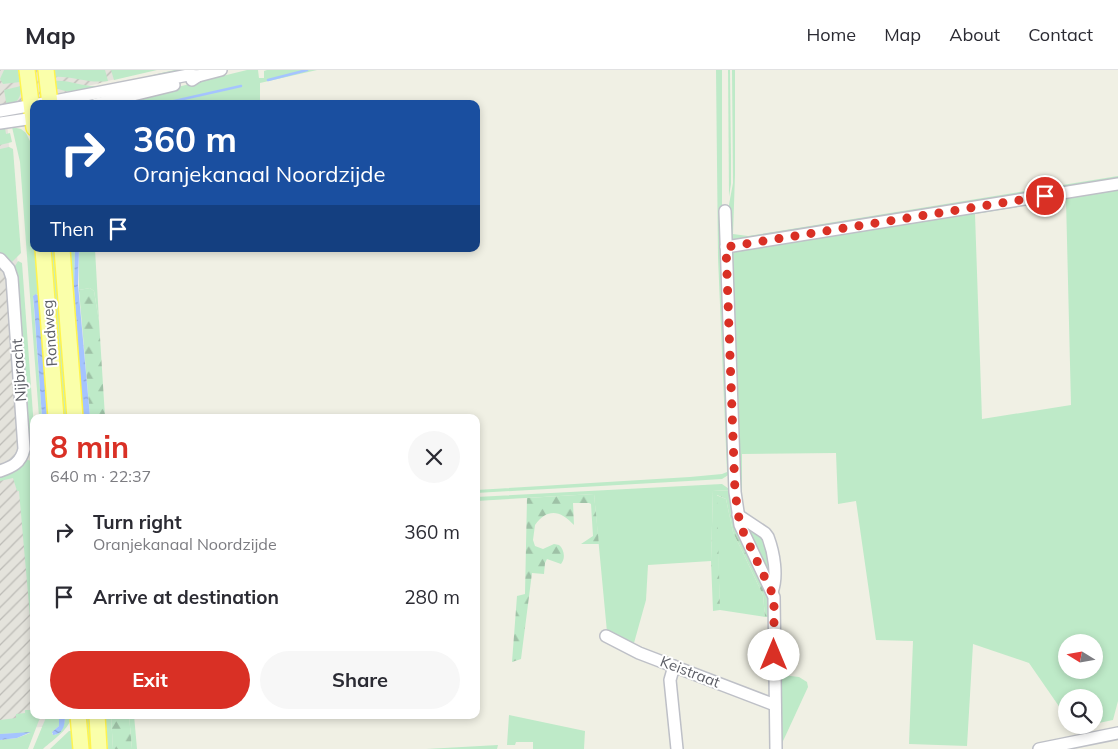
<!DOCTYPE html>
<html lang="en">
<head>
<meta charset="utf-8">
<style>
	:root { --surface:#fff; --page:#f7f7f7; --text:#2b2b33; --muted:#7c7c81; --line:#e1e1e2; --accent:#d93025 }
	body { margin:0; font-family:Mulish,sans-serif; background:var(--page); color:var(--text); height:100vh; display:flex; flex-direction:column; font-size:19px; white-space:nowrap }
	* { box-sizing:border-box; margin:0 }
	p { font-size:16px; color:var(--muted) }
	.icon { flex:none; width:28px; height:28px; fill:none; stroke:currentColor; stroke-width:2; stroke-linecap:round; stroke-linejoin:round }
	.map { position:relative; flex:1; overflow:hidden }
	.sheet { position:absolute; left:30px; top:344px; width:450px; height:305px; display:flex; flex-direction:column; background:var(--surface); border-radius:10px; box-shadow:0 2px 8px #0003 }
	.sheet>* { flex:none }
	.top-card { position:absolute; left:30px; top:30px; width:450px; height:152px; border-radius:10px; box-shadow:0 2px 8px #0003; background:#1a4fa0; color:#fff; overflow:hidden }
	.needle { width:32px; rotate:281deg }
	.tools { position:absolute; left:1058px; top:564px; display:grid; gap:10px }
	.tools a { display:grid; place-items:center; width:45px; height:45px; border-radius:50%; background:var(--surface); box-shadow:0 2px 8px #0003; font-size:25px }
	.pin { position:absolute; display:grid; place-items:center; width:42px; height:42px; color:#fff; margin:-21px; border:2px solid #fff; border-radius:50%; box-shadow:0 1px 5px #0007 }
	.me { position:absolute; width:55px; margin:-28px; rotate:0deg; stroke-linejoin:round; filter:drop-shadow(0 0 4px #0008) }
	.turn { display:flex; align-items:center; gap:18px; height:105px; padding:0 20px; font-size:22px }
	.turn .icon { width:65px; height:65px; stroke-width:2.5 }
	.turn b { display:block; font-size:35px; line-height:42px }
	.then { display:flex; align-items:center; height:48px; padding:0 20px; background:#0003; gap:10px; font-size:19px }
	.round { display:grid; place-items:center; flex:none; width:52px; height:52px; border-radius:26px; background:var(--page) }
	.overview { display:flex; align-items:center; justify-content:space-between; height:85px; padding:0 20px }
	h1 { font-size:30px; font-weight:700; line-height:38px; color:var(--accent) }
	.cta { display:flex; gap:10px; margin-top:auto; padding:10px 20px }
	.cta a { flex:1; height:58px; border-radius:30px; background:var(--accent); color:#fff; font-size:20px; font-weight:700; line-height:58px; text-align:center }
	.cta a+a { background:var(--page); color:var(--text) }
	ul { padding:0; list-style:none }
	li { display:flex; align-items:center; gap:15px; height:65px; padding:0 20px }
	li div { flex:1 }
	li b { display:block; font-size:19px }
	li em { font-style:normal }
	header { display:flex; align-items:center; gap:30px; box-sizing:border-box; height:70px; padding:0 25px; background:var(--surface); border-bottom:1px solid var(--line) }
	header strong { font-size:24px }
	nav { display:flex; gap:28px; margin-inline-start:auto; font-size:18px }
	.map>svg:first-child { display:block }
	.industrial { fill:url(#industrial-furrows) }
	.grass { fill:#beeac8; fill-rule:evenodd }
	.forest { fill:url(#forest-firs) }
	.water { fill:url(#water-ripples) }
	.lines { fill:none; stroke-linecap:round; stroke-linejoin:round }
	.stream { stroke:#a5c4ff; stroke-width:2.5 }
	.minor-casing { stroke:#bec0c7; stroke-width:14 }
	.major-casing { stroke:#fff44e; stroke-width:18 }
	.minor { stroke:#fff; stroke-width:11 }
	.major { stroke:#faffaa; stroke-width:15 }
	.route { stroke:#d93025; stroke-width:9; stroke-dasharray:0 16.2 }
	.labels { text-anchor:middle; stroke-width:4; stroke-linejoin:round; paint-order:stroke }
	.street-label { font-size:15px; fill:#5c5e66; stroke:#fff }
</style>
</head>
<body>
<header>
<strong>Map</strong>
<nav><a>Home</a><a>Map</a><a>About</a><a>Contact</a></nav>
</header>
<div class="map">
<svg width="1118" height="679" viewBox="0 0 1118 679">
	<defs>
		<pattern id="industrial-furrows" width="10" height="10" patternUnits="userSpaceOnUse" patternTransform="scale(1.25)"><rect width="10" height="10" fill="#e4e3dc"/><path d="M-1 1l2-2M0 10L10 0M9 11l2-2" fill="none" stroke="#bcbbb6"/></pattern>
		<pattern id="forest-firs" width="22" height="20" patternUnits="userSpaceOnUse" patternTransform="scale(1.25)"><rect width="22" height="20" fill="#beeac8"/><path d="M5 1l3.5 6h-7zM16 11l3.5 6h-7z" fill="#9ec1a6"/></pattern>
		<pattern id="water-ripples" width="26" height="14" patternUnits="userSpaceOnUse" patternTransform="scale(1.25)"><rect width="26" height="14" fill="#a5c4ff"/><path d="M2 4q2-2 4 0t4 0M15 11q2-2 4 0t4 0" fill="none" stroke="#8aa2d2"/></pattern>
	</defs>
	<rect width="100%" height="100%" fill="#f0f0e4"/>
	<path class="industrial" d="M0,0H151L6,37L34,411V645H50L51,656L0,661Z"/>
	<g class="grass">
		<path d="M4,0H18L20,12L3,14L0,9Z"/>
		<path d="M50,0H105L108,11C87,14 72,5 51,7Z"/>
		<path d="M111,0H157L114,10Z"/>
		<path d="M175,0H195L154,6L108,16L69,22L58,19L52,11C69,9 82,17 98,16C124,14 150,5 175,0Z"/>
		<path d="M247,0H258L259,8H264V1L267,0H317L260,13V34H108Z"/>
		<path d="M716,0H722V150L730,404L722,409L706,410L476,423V420L690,407L722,404L727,402L718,187Z"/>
		<path d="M728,0H730L731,87V114L729,127Z"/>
		<path d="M732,0H735V105L733,164L748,166L1118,106V112L736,171L731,168L728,140L733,113Z"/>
		<path d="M21,16C22,27 17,33 7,37L4,20Z"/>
		<path d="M12,57L21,59L26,63L30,71L34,115V179H39L51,347H47L39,226L37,224L33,226L42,347H39L20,92Z"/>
		<path d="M5,58L6,64L10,63L12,72L0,75V59Z"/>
		<path d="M9,77L13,79L21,183L12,192L9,191L0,184V79Z"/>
		<path d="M1118,116V631L1113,650L1094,654V628H1066V651L1065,645L1029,593L973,574L967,676L909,674L913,571L876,570L856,431L838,434L836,383L742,384V425L738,422L732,180ZM1066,129L1071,335L982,349L975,144ZM1066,572H1094V600H1066Z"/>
		<path d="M48,179H54L60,213L70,347H60Z"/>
		<path d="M70,179H75L74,216L83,347H79L69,217Z"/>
		<path d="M79,179H95L99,251L94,221L90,218L79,220Z"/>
		<path d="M18,191L22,193L34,358V388L27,383L14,198Z"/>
		<path d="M24,390H28L34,392V592L19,421H17L13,408L0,411V406Z"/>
		<path d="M722,414L732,421L713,420L711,491L648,495L646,530L634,573L607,562L594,424L476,431V427Z"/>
		<path d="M716,425L726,429L733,462L763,525L765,547L720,540Z"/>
		<path d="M742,449L764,464L773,513Z"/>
		<path d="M783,605L799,607L807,612L808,617L784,669L782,673L779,674L780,606Z"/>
		<path d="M34,625V645H41L28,679H0V670L17,668L30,663L0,664V650L16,648V644L25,643V640H31L30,634H32V626Z"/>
		<path d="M47,645H59V656L52,662V664L55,665C63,661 65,654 65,645H72C70,659 54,669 43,679H33Z"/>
		<path d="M83,645H92L95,679H85Z"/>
		<path d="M105,645H111L113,679H108Z"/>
		<path d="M129,645H134L137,679H132Z"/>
		<path d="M509,645L585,661L584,679H533V672H516L515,675H507Z"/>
		<path d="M69,661H75L77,679H50Z"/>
		<path d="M498,675L497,679H426Z"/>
	</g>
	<g class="forest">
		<path d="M90,218L94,221L99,251L105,347H90L79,220Z"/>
		<path d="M713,420L729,421L733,445L767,523L770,547H765L763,525L733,462L726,429L717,425L720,540L713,541L711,491Z"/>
		<path d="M594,424L599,474H581L593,466L591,434L589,433H573L574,455C561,441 548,437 535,455L533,470L535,476L543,479L554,474L559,475C564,479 566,488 561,494L547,489L545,493L544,504L532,503L521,589L512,592L517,526L525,524L527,428Z"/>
		<path d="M111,645H129L132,679H113Z"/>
	</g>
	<g class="water">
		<path d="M75,179H79L78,215L90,347H83L74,216Z"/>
		<path d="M36,224L39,226L47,347H42L34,236L33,226Z"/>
		<path d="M59,645H65C65,654 64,664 53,665L52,662L59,656Z"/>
		<path d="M31,662L17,668L0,670V664Z"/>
	</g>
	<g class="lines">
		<g class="stream">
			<path d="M268,10L307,0"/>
			<path d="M161,34L241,16"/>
		</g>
		<defs>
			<g id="minor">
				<path d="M192,10L198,6L221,0"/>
				<path d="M39,34L188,5L198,6"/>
				<path d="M96,34L174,15"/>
				<path d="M0,41L34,35"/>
				<path d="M0,53L34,48"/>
				<path d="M725,141L735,422L740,455L774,527L776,679"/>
				<path d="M726,177L1118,114"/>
				<path d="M0,189L9,199L12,208L24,379C21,393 12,397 0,401"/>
				<path d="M738,445L765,463L768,467C774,483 778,506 772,522"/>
				<path d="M606,566L639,583L775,635"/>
				<path d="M674,596L670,610L677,679"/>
				<path d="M1039,679L1118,663"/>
			</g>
			<g id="major">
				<path d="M27,0L34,58"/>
				<path d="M46,0L50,34"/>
				<path d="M43,179L56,348"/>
				<path d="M62,179L75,348"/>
				<path d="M78,645L81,679"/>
				<path d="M97,645L99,679"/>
			</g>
		</defs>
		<use href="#minor" class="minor-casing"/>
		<use href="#major" class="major-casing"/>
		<use href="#minor" class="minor"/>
		<use href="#major" class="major"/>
	</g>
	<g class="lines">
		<path class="route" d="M774,585V527L740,455L735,422L726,177L1045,126"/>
	</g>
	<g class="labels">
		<g class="street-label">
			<text transform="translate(50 263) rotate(-94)" y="5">Rondweg</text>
			<text transform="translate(19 300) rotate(-94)" y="5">Nijbracht</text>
			<text transform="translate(690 602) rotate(21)" y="5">Keistraat</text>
		</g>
	</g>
</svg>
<div class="tools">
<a><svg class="needle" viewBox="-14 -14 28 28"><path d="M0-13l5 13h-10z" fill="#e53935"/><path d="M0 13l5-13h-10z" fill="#7c7c81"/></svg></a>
<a><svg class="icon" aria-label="search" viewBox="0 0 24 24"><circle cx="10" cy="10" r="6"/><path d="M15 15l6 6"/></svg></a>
</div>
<div class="pin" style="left:1045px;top:126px;background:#d93025"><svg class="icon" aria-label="arrive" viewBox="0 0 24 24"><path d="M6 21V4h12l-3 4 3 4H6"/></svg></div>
<svg class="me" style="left:774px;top:585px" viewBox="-20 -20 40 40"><circle r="19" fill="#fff"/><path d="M0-13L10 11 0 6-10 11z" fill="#d93025"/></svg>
<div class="top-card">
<div class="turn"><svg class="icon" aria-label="right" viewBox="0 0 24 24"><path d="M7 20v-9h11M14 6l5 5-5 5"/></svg><div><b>360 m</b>Oranjekanaal Noordzijde</div></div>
<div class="then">Then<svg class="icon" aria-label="arrive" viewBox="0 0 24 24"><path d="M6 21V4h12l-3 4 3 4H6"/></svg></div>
</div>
<section class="sheet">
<div class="overview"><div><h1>8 min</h1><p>640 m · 22:37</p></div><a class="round"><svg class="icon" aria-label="close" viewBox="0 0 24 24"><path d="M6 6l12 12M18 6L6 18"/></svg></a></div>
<ul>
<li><svg class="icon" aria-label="right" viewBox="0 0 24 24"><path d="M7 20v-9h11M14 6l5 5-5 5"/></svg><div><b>Turn right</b><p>Oranjekanaal Noordzijde</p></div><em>360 m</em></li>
<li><svg class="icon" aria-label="arrive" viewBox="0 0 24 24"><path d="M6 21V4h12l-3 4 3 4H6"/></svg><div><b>Arrive at destination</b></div><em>280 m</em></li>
</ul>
<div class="cta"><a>Exit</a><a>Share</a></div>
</section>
</div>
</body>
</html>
